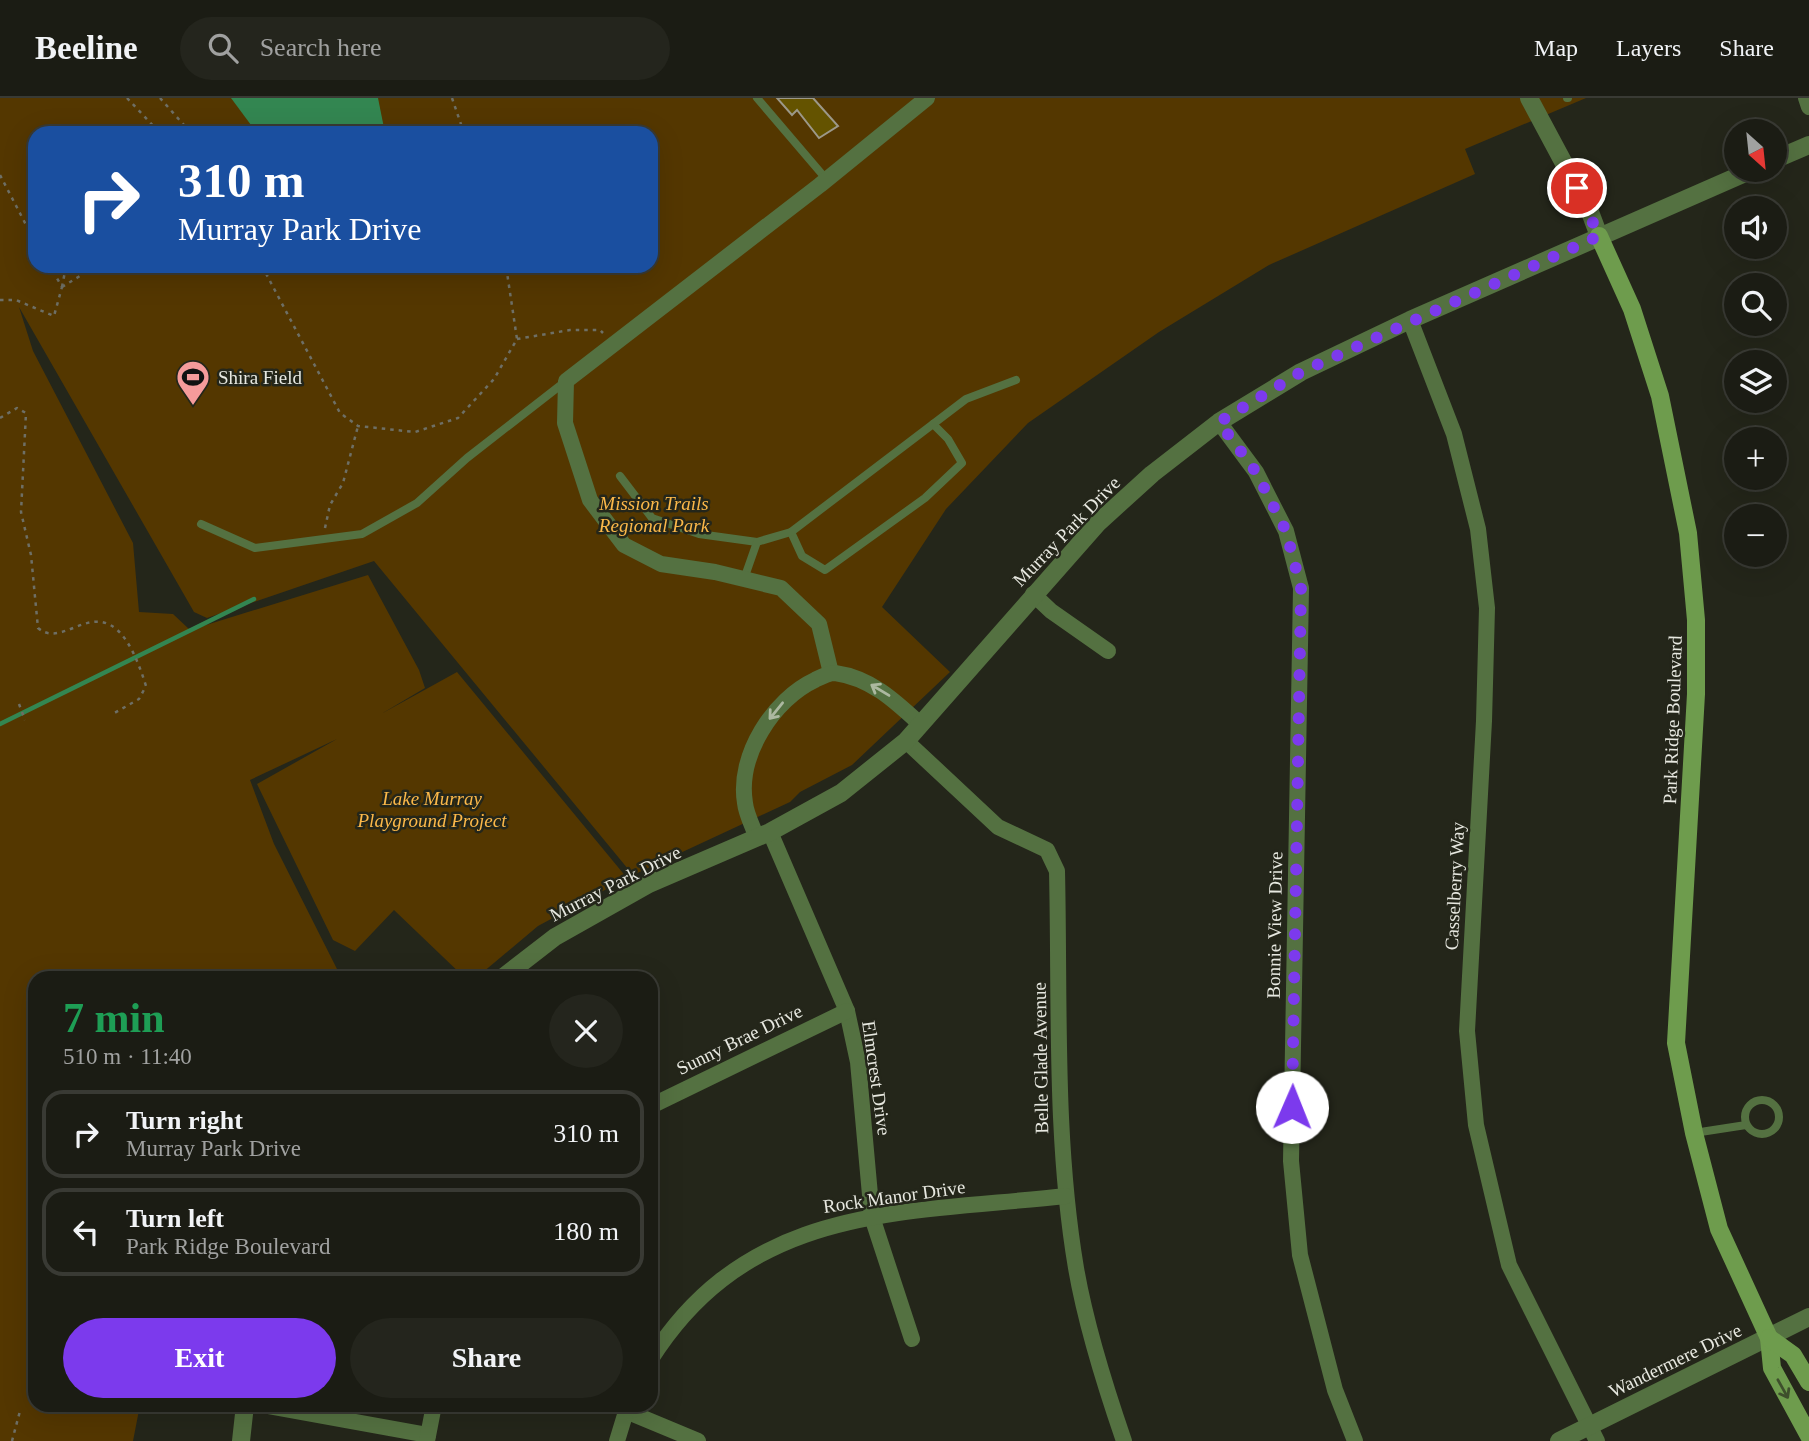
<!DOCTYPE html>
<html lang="en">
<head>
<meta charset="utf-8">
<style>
	:root { --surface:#1b1c14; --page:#24251d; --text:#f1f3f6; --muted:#a0a1a0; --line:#393a34; --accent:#7c3aed }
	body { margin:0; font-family:"Times New Roman",serif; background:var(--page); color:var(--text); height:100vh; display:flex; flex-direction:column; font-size:26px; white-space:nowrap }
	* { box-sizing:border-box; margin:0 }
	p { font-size:23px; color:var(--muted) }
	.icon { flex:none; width:38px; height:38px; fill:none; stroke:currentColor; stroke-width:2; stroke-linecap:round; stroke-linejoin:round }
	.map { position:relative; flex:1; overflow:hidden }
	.side { position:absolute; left:28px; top:873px; width:630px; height:441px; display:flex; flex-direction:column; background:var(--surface); border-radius:21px; box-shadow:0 7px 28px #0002,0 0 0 2px var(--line) }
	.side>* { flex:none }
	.guide { position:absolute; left:28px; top:28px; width:630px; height:147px; border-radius:21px; box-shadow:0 7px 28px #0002,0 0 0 2px var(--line); background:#1a4fa0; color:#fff; overflow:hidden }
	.needle { width:46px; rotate:153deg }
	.fabs { position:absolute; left:1724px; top:21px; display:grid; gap:14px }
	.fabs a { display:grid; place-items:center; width:63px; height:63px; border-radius:50%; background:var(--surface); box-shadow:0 7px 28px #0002,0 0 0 2px var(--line); font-size:35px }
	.pin { position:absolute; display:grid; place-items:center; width:60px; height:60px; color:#fff; margin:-30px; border:4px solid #fff; border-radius:50%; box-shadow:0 2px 7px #0007 }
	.me { position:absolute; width:77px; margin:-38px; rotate:1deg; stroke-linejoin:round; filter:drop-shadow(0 0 5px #0008) }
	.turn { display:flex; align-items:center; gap:24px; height:147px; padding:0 35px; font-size:32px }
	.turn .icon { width:91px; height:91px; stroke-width:2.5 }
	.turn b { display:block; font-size:49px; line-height:60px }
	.round { display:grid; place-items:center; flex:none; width:74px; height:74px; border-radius:37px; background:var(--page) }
	.summary { display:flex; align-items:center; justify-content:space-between; height:119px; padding:0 35px }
	h1 { font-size:42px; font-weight:700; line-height:52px; color:#1e9e55 }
	.primary-button { display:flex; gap:14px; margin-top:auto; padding:14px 35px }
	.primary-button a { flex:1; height:80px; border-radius:42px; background:var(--accent); color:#fff; font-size:28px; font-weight:700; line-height:80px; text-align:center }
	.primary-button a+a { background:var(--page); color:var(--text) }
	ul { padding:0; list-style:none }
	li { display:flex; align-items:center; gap:21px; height:88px; margin:0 14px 10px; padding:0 21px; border:4px solid var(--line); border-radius:21px }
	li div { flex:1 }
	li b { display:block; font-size:26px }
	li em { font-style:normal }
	header { display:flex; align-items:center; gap:42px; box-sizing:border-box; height:98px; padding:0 35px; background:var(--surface); border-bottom:2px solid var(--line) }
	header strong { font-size:33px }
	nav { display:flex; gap:38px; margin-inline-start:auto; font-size:24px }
	.search { width:490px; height:63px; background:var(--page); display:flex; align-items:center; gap:18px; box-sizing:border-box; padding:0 24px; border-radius:38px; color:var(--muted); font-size:26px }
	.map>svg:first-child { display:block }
	.green { fill:#543700; fill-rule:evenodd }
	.water { fill:#338651 }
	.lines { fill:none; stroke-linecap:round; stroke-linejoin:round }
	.stream { stroke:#338651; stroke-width:4.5 }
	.building { fill:#645300; stroke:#9c9889; stroke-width:2 }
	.path { stroke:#6e6f65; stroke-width:2.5; stroke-dasharray:3.5 5; stroke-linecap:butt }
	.service { stroke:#547141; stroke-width:8 }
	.minor { stroke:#547141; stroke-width:16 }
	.tertiary { stroke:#547141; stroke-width:18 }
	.secondary { stroke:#6e9c4d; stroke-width:18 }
	.oneway { stroke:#acb8a0 }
	.oneway2 { stroke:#3e4f2c }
	.route { stroke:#7c3aed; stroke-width:12; stroke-dasharray:0 21.6 }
	.labels { text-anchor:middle; stroke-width:5; stroke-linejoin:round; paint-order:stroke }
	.poi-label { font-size:19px; fill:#e7e8e0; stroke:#24261a; text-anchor:start }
	.park-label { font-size:19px; font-style:italic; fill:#fbb849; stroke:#24261a }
	.street-label { font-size:19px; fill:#e7e8e0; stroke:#24261a }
</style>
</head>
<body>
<header>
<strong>Beeline</strong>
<div class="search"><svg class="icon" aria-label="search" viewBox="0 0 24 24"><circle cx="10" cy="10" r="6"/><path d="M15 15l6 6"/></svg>Search here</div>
<nav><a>Map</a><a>Layers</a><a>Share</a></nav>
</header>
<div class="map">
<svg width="1809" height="1343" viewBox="0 0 1809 1343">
	<rect width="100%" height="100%" fill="#24261a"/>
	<path class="green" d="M0,0H1586L1465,51L1475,76L1269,167L1159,234L1028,325L946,411L882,509L950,574L852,667L800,694L790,704L633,777L374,463L207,520L194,514L19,209L33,253L133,445L139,514L173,516L190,532L368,477L419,572L425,590L381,616L457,574L627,780L538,828L476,880H465L394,812L355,853L333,842L257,686L337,641L250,682L274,746L338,873L332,880H35V1307H140L133,1343H0ZM35,35H651V168H35Z"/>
	<path class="water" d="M231,0H378L385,35H257Z"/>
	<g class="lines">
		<path class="stream" d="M0,626L254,501"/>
	</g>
	<path class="building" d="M777,0H813L838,28L819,40L797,12L792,17Z"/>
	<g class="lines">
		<g class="path">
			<path d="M127,0L160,35"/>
			<path d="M160,0L191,35"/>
			<path d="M452,0L464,35"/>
			<path d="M0,77L35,144"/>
			<path d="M262,168L340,315L358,328L415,334L458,320L494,281L517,241L506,168"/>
			<path d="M62,189L96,168"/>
			<path d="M62,189L66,168"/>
			<path d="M0,202H16L54,218L62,189L50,168"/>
			<path d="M517,241L570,232H600L603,235"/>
			<path d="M0,320L17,310L26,315L21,414L31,457L38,530C69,557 109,469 146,588L139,601L111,617"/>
			<path d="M325,430L330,407L343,385L358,328"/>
			<path d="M19,606L25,622"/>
			<path d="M12,1343L20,1313"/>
		</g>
		<g class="service">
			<path d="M757,0L827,82"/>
			<path d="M1567,0H1568"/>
			<path d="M620,378L652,420L699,436L757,444"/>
			<path d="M201,426L255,450L362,436L417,405L467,360L566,283"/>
			<path d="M791,434L802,458L825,472L925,400L962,365L948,341L933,326"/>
			<path d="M744,481L757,444L791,434L966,301L1016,282"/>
			<circle cx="1762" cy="1019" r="17"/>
			<path d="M1694,1035L1746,1027"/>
		</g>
		<g class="minor">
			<path d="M1806,0L1809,9"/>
			<path d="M1410,222L1454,336L1478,431L1487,510L1484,623L1467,933L1476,1027L1509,1167L1597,1343"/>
			<path d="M1219,324L1256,374L1286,433L1301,490L1291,1063L1300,1157L1335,1292L1355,1343"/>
			<path d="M1033,496L1051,513L1108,553"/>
			<path d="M831,575L819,526L781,490L715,474L661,466L624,447L590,402L565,325L566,283L820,87L927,0"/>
			<path d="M906,643L998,729L1047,752L1057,773C1060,905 1054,1039 1076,1170C1086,1228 1105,1288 1124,1343"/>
			<path d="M770,734L847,913L858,964L872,1119L912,1241"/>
			<path d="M757,740C753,729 746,716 745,705C737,657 774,601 815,582C821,579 828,575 835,575C871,580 895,603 920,626"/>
			<path d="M651,1008L847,913"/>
			<path d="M651,1261C750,1105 903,1116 1066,1098"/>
			<path d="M262,1307L428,1337"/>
			<path d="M626,1313L698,1343"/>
			<path d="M427,1343L434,1307"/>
			<path d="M617,1343L628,1307"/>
		</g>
		<g class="tertiary">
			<path d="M1529,0L1590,114L1599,138"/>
			<path d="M1774,62L1809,47"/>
			<path d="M502,880L555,839L649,786L770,734L841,695L906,643L1098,425L1152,376L1219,324L1301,274L1410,222L1752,72"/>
			<path d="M241,1343L245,1307"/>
			<path d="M1559,1343L1809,1219"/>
		</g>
		<g class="secondary">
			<path d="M1599,138L1632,211L1660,298L1688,435L1696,522V596L1676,945L1694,1035L1719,1131L1769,1240L1772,1270L1809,1338"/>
			<path d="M1769,1240L1793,1257L1809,1284"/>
		</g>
	</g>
	<defs><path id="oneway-shaft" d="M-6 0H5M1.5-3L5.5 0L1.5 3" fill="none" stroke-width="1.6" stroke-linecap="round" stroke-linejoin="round" transform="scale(1.75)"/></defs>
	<g class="oneway">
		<use href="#oneway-shaft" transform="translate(880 592) rotate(-149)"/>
		<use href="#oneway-shaft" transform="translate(776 613) rotate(129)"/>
	</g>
	<use class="oneway2" href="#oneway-shaft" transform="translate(1783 1291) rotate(61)"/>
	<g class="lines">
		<path class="route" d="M1292,1009L1301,490L1286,433L1256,374L1219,324L1301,274L1599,138L1577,90"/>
	</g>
	<defs>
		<symbol id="stadium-pin" viewBox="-11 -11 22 30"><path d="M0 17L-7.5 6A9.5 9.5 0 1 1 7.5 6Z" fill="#f59b9b" stroke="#24261a"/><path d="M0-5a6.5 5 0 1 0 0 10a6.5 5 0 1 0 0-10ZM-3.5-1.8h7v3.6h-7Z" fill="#111"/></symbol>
	</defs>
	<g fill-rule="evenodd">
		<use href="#stadium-pin" x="174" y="260" width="38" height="52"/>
	</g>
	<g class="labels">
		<g class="poi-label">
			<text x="218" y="286">Shira Field</text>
		</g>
		<g class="park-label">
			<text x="654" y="412">Mission Trails<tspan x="654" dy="22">Regional Park</tspan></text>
			<text x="432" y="707">Lake Murray<tspan x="432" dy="22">Playground Project</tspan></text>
		</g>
		<g class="street-label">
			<text transform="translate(1066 433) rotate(-46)" y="7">Murray Park Drive</text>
			<text transform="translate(1672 622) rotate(-88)" y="7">Park Ridge Boulevard</text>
			<text transform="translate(615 785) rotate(-27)" y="7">Murray Park Drive</text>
			<text transform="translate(1454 788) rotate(-87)" y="7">Casselberry Way</text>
			<text transform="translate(1274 827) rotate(-89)" y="7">Bonnie View Drive</text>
			<text transform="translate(739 941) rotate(-26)" y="7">Sunny Brae Drive</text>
			<text transform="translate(1040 960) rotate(-91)" y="7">Belle Glade Avenue</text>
			<text transform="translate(877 980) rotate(82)" y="7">Elmcrest Drive</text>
			<text transform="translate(894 1098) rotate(-8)" y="7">Rock Manor Drive</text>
			<text transform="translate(1675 1262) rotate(-26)" y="7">Wandermere Drive</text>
		</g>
	</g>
</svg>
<div class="fabs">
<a><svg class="needle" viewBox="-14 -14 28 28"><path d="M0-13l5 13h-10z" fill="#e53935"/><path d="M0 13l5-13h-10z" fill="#a0a1a0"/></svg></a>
<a><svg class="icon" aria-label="sound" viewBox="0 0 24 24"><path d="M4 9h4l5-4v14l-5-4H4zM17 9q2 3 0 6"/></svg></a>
<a><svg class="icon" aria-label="search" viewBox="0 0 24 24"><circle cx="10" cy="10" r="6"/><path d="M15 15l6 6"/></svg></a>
<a><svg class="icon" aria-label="layers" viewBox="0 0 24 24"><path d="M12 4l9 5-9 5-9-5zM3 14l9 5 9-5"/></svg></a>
<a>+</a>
<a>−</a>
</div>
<div class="pin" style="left:1577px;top:90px;background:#d93025"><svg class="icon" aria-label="arrive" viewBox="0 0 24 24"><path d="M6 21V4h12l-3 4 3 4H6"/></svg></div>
<svg class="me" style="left:1292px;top:1009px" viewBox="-20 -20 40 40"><circle r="19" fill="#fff"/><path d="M0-13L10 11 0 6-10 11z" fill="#7c3aed"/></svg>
<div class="guide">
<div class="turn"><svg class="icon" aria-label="right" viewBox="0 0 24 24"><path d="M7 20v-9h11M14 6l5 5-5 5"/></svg><div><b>310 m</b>Murray Park Drive</div></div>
</div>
<section class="side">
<div class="summary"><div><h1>7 min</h1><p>510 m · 11:40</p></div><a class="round"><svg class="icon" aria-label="close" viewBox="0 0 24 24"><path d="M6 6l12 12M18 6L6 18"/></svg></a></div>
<ul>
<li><svg class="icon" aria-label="right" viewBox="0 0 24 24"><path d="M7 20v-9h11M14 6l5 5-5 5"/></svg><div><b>Turn right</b><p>Murray Park Drive</p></div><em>310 m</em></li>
<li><svg class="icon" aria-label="left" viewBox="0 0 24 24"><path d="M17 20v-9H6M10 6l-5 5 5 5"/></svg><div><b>Turn left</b><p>Park Ridge Boulevard</p></div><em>180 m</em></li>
</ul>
<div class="primary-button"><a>Exit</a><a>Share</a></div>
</section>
</div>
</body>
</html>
